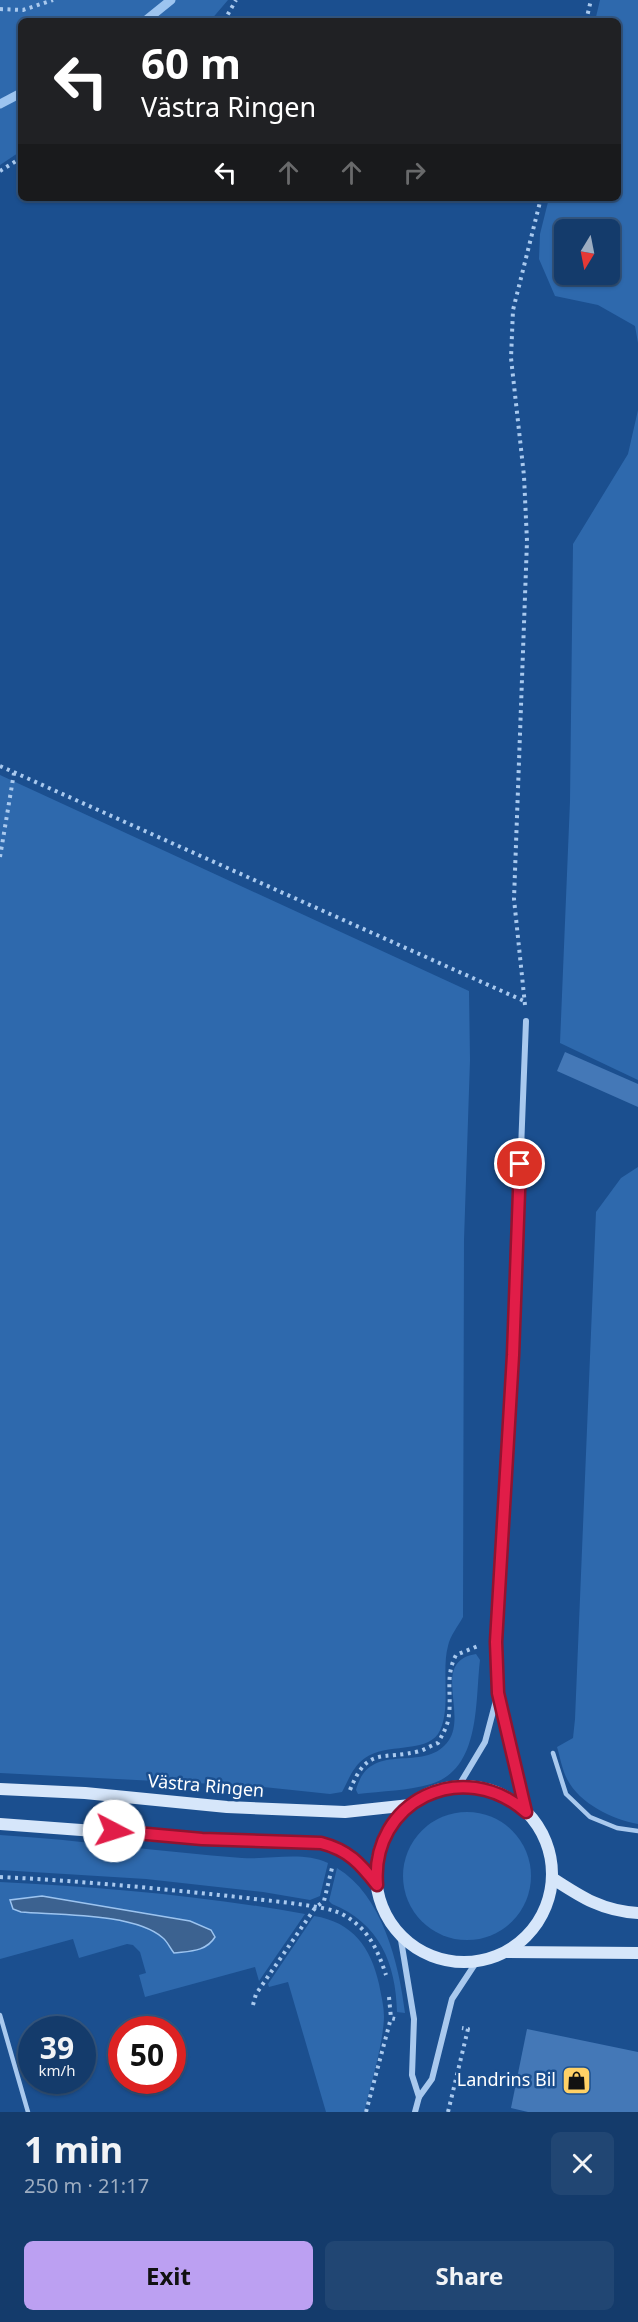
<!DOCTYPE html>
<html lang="en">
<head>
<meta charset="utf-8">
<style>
	:root { --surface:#143b6b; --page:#214673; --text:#f1f3f6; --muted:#9dadc1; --line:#33557e; --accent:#bca0f2 }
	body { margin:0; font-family:"Noto Sans",sans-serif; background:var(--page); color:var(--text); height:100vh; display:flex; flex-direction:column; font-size:22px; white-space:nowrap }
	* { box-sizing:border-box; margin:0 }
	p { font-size:20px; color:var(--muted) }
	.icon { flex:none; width:33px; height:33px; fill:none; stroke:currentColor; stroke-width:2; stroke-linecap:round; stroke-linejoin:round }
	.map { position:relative; height:2112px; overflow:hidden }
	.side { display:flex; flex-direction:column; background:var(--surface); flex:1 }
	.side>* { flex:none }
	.guide { position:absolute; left:18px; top:18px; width:603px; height:183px; border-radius:9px; box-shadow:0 2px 4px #0004,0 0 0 2px var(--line); background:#202124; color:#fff; overflow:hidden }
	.needle { width:39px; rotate:190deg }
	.controls { position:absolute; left:554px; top:219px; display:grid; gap:12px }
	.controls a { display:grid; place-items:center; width:66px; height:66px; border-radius:9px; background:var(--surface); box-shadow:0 2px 4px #0004,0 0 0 2px var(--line); font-size:30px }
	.speed { position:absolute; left:18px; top:2016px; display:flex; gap:12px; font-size:30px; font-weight:700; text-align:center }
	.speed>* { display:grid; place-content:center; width:78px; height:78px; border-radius:50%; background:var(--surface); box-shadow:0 2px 4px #0004,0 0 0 2px var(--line); line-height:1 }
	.speed small { font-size:15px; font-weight:400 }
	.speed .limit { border:9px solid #d22; background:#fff; color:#111 }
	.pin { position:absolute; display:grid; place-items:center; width:51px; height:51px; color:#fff; margin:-26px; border:3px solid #fff; border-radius:50%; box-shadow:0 2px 6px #0007 }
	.me { position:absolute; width:66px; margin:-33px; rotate:95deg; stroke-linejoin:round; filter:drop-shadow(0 0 4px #0008) }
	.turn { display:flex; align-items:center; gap:21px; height:126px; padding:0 24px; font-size:27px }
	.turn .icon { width:78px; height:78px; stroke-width:2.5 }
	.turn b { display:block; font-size:42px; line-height:51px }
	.lanes { display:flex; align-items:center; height:57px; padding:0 24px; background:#0003; justify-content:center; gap:30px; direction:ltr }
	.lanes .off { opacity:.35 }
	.round { display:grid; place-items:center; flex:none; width:63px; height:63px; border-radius:9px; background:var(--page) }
	.headline { display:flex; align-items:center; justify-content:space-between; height:102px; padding:0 24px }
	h1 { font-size:36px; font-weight:700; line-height:45px }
	.button { display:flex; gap:12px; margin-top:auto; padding:12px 24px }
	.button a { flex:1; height:69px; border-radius:9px; background:var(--accent); color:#111; font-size:24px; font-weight:700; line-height:69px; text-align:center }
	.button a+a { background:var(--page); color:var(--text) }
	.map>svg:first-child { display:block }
	.green { fill:#2e69ad; fill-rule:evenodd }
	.water { fill:#3c6290; stroke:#9cc4f0; stroke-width:1.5 }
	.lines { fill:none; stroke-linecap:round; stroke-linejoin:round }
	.stream { stroke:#9cc4f0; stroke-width:9 }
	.building { fill:#4478b7 }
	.path { stroke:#a9c9ee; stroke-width:4; stroke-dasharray:3 4.5; stroke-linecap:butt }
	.service { stroke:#a9c9ee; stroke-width:4.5 }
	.minor { stroke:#a9c9ee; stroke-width:6 }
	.secondary { stroke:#d6e6fa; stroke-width:12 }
	.route-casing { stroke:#92132f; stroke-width:15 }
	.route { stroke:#e11d48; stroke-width:10 }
	.labels { text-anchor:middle; stroke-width:5; stroke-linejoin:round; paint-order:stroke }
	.street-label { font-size:18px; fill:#fff; stroke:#1b4f8f }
	.poi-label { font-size:18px; fill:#fff; stroke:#1b4f8f; text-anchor:end }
</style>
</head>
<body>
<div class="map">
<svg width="638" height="2112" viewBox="0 0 638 2112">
	<rect width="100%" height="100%" fill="#1b4f8f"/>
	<g class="green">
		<path d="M0,0H228L210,21H21V151L0,165Z"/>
		<path d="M600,0H638V343L635,326L598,305L555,296L539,259L540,234L549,198H618V21H595ZM564,230H609V274H564Z"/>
		<path d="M638,410V1080L560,1043L570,801L573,544L628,454Z"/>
		<path d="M0,775L469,991L470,1060L464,1240L463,1617C458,1626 450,1636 448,1646C441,1671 452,1712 438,1734C425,1753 386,1743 365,1758C353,1766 348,1781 342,1792L330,1794L253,1786L0,1773Z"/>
		<path d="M638,1167V1824C612,1819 580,1804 567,1779C562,1769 560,1757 557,1747L573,1738L575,1719L596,1212L621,1178Z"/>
		<path d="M476,1654L480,1660C475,1702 481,1769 431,1784C408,1791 382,1791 358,1794L356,1790C370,1737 425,1776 449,1740C467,1713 431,1661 476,1654Z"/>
		<circle cx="467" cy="1876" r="64"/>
		<path d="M0,1835C81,1840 161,1852 242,1858C270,1860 302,1851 328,1863L320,1896L310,1900L263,1892L146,1879L0,1870Z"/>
		<path d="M337,1868C382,1895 399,1963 405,2013L397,2012C396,1963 379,1923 332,1904L329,1901Z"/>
		<path d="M0,1882C102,1887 205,1896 305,1914L259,1981L255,1967L145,1997L139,1975L146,1973L140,1952L133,1945L127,1944L79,1958L73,1939L0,1959Z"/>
		<path d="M314,1916C353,1922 371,1948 379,1984C381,1995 384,2006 384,2017C383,2045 371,2084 364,2112H326L288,1982L269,1987L268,1984Z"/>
	</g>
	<path class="water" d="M42,1896L190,1921L211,1930L215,1937C206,1952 189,1951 174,1953C170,1948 167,1941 163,1938C135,1913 57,1915 21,1912L13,1909L10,1900Z"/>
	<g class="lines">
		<g class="stream">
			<path d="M145,21L171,0"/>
			<path d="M0,104L21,93"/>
		</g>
	</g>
	<g class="building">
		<path d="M565,1052L638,1084V1107L557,1071Z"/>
		<path d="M527,2029L638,2052V2112H528L511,2108Z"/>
	</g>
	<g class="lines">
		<g class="path">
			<path d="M0,9L23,10L53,0"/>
			<path d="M224,21L236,0"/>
			<path d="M586,21L591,0"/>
			<path d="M0,171L21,158"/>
			<path d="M0,766L524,1001"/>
			<path d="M0,857L14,773"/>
			<path d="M525,1005L514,899L527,541L524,476L511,358L513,310L541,198"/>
			<path d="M350,1790C368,1745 382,1761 420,1751C426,1749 432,1745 438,1743C442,1735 446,1729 448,1721C453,1697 444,1678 456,1655L478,1646"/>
			<path d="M0,1877C83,1881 165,1889 247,1898C268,1901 325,1905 342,1914C368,1928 377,1948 386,1975"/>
			<path d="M389,1997L391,2018L395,2019"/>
			<path d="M253,2005L256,1994L315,1908L324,1901L332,1868"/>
			<path d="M366,2112L391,2018"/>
			<path d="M448,2112L468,2029L462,2028"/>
		</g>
		<g class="service">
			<path d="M553,1753L566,1794L590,1817L617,1828L638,1831"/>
			<path d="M0,2015L28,2112"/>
		</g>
		<g class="minor">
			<path d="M458,1787L485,1742L498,1693"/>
			<path d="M526,1812L498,1693L496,1642L513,1355L526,1021"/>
			<path d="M400,1934L414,2019L412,2075L419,2097"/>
			<path d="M415,2112L419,2097L432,2079L452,1999L477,1961"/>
		</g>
		<g class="secondary">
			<circle cx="464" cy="1874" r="88"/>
			<path d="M0,1789L85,1793L227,1807L345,1812L410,1805"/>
			<path d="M0,1824L202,1839L321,1843C348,1850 360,1863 377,1885"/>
			<path d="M552,1878C581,1897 602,1911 638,1913"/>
			<path d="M507,1952L638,1953"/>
		</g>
	</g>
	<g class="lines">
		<defs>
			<path id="route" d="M114,1831L202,1839L321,1843C348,1850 360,1863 377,1885C370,1801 463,1756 526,1812L498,1693L496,1642L513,1355L520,1164"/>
		</defs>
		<use href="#route" class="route-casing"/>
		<use href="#route" class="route"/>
	</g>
	<defs>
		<symbol id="shop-square" viewBox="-11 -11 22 22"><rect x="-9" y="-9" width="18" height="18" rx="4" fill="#ffd166" stroke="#1b4f8f"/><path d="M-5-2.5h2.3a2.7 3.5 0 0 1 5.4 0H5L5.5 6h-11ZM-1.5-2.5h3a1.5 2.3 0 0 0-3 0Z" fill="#111"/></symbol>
	</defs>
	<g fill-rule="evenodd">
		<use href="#shop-square" x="560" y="2064" width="33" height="33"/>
	</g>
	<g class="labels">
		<g class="street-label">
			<text transform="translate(206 1786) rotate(5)" y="6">Västra Ringen</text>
		</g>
		<g class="poi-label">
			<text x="556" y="2086">Landrins Bil</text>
		</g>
	</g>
</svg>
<div class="controls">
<a><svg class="needle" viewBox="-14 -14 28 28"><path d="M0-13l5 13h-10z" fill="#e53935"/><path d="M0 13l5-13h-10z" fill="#9dadc1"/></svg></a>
</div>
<div class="speed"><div>39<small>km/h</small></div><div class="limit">50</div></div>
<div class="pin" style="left:520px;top:1164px;background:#d93025"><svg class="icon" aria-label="arrive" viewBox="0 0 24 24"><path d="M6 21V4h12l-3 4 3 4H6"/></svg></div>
<svg class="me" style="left:114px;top:1831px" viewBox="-20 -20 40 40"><circle r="19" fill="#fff"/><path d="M0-13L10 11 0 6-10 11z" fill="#e11d48"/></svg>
<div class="guide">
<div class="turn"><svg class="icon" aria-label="left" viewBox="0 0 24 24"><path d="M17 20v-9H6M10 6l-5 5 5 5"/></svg><div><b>60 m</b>Västra Ringen</div></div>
<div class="lanes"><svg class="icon" aria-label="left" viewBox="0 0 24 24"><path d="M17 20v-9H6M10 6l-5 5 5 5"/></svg><svg class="icon off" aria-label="ahead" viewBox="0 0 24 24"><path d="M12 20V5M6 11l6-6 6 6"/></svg><svg class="icon off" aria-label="ahead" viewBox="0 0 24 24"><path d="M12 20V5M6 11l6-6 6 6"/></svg><svg class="icon off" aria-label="right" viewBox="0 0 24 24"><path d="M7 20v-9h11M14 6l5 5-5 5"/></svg></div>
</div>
</div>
<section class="side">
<div class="headline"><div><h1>1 min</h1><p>250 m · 21:17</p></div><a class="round"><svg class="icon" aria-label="close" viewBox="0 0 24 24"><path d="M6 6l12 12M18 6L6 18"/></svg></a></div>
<div class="button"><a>Exit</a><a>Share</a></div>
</section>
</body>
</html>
